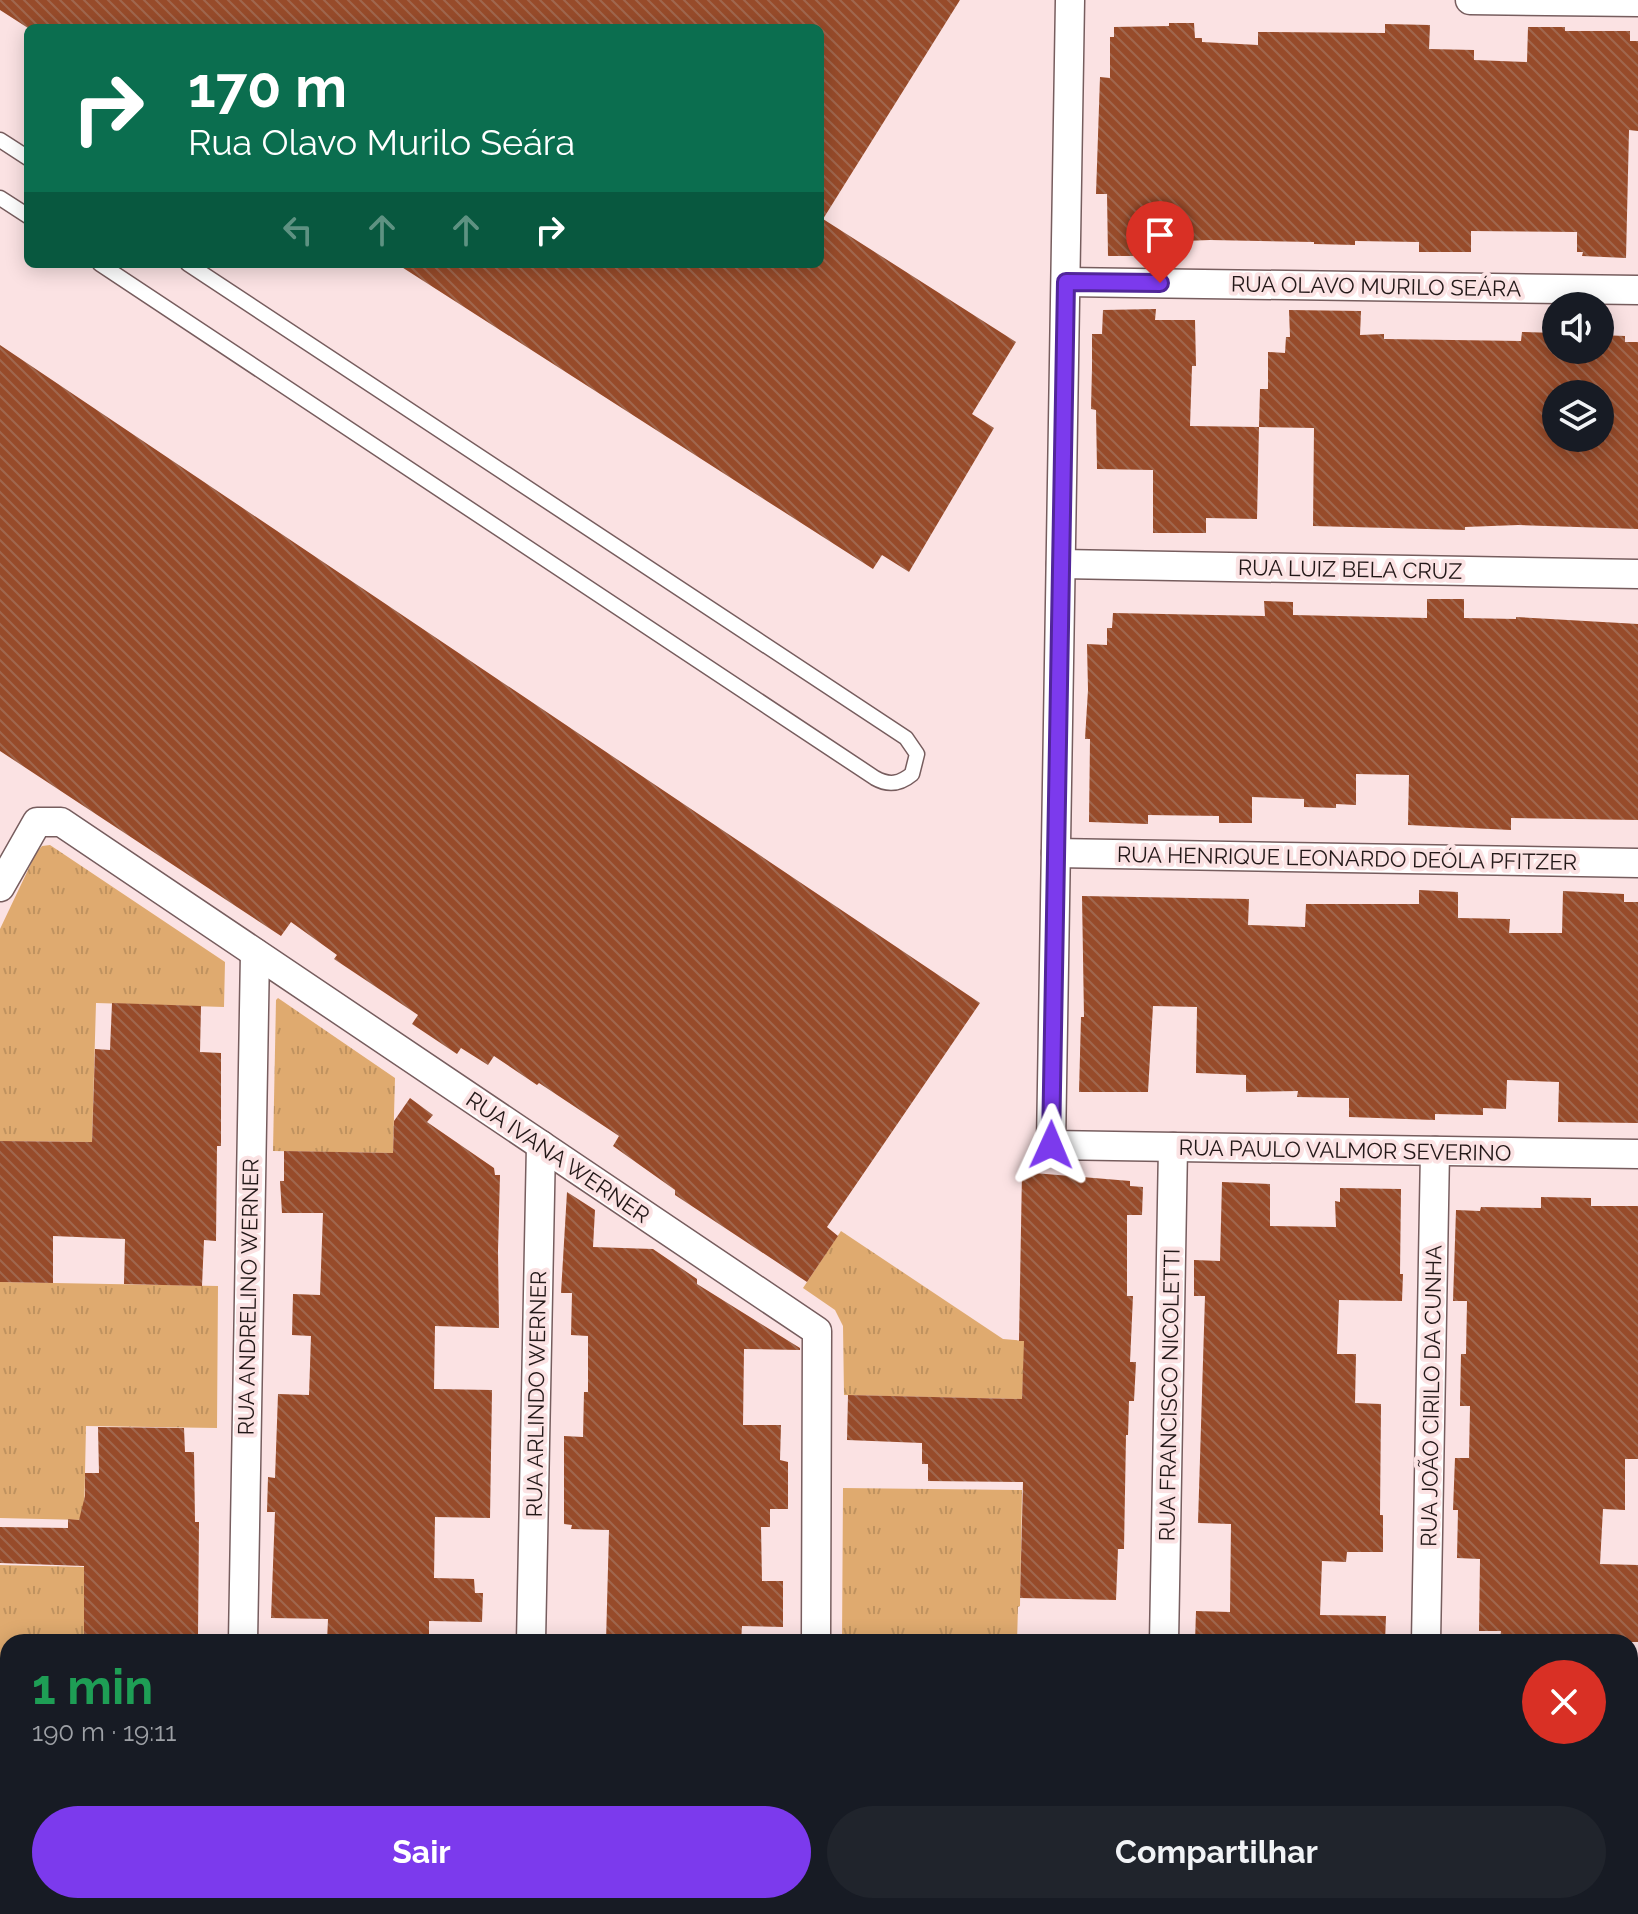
<!DOCTYPE html>
<html lang="pt">
<head>
<meta charset="utf-8">
<style>
	:root { --surface:#171b24; --page:#20242c; --text:#f1f3f6; --muted:#9ea1a6; --accent:#7c3aed }
	body { margin:0; font-family:Raleway,sans-serif; background:var(--page); color:var(--text); height:100vh; display:flex; flex-direction:column; font-size:30px; white-space:nowrap }
	* { box-sizing:border-box; margin:0 }
	p { font-size:26px; color:var(--muted) }
	.icon { flex:none; width:44px; height:44px; fill:none; stroke:currentColor; stroke-width:2; stroke-linecap:round; stroke-linejoin:round }
	.map { position:relative; flex:1; overflow:hidden }
	.details { position:absolute; left:0px; top:1634px; width:1638px; height:280px; display:flex; flex-direction:column; background:var(--surface); border-radius:24px 24px 0 0; box-shadow:0 4px 20px #0003 }
	.details>* { flex:none }
	.banner { position:absolute; left:24px; top:24px; width:800px; height:244px; border-radius:12px; box-shadow:0 4px 20px #0003; background:#0b6e4f; color:#fff; overflow:hidden }
	.fabs { position:absolute; left:1542px; top:292px; display:grid; gap:16px }
	.fabs a { display:grid; place-items:center; width:72px; height:72px; border-radius:50%; background:var(--surface); box-shadow:0 4px 20px #0003; font-size:40px }
	.pin { position:absolute; display:grid; place-items:center; width:68px; height:68px; color:#fff; margin:-82px -34px; border-radius:50% 50% 50% 0; rotate:-45deg; box-shadow:0 0 8px #0007 }
	.pin .icon { rotate:45deg }
	.me { position:absolute; width:88px; margin:-44px; rotate:1deg; stroke-linejoin:round; filter:drop-shadow(0 0 6px #0008) }
	.turn { display:flex; align-items:center; gap:28px; height:168px; padding:0 32px; font-size:36px }
	.turn .icon { width:104px; height:104px; stroke-width:2.5 }
	.turn b { display:block; font-size:56px; line-height:68px }
	.lanes { display:flex; align-items:center; height:76px; padding:0 32px; background:#0003; justify-content:center; gap:40px; direction:ltr }
	.lanes .off { opacity:.35 }
	.round { display:grid; place-items:center; flex:none; width:84px; height:84px; border-radius:42px; background:var(--page) }
	.headline { display:flex; align-items:center; justify-content:space-between; height:136px; padding:0 32px }
	h1 { font-size:48px; font-weight:700; line-height:60px; color:#1e9e55 }
	.action { display:flex; gap:16px; margin-top:auto; padding:16px 32px }
	.action a { flex:1; height:92px; border-radius:48px; background:var(--accent); color:#fff; font-size:32px; font-weight:700; line-height:92px; text-align:center }
	.action a+a { background:var(--page); color:var(--text) }
	.map>svg:first-child { display:block }
	.grass { fill:url(#grass-tufts) }
	.building { fill:url(#building-back-hatch); fill-rule:evenodd }
	.lines { fill:none; stroke-linecap:round; stroke-linejoin:round }
	.lane-casing { stroke:#775d5e; stroke-width:17 }
	.street-casing { stroke:#775d5e; stroke-width:31 }
	.lane { stroke:#fff; stroke-width:14 }
	.street { stroke:#fff; stroke-width:28 }
	.route-casing { stroke:#51269a; stroke-width:20 }
	.route { stroke:#7c3aed; stroke-width:14 }
	.labels { text-anchor:middle; stroke-width:8; stroke-linejoin:round; paint-order:stroke }
	.street-label { font-size:22px; fill:#231818; stroke:#fbe2e3 }
</style>
</head>
<body>
<div class="map">
<svg width="1638" height="1914" viewBox="0 0 1638 1914">
	<defs>
		<pattern id="grass-tufts" width="24" height="20" patternUnits="userSpaceOnUse" patternTransform="scale(2)"><rect width="24" height="20" fill="#dfaa6f"/><path d="M3 7l-1-3M5 7V3M7 7l1-3M15 17l-1-3M17 17v-4M19 17l1-3" fill="none" stroke="#bf925f"/></pattern>
		<pattern id="building-back-hatch" width="6" height="6" patternUnits="userSpaceOnUse" patternTransform="scale(2)"><rect width="6" height="6" fill="#974b2a"/><path d="M-1 5l2 2M0 0l6 6M5-1l2 2" fill="none" stroke="#a0674e"/></pattern>
	</defs>
	<rect width="100%" height="100%" fill="#fbe2e3"/>
	<g class="grass">
		<path d="M50,845L225,962L224,1007L96,1003L92,1142L0,1141V929L36,853L42,846Z"/>
		<path d="M278,998L395,1078L393,1153L273,1151L276,1000Z"/>
		<path d="M841,1231L1003,1339L1025,1341L1022,1399L844,1395L843,1326L835,1310L803,1288Z"/>
		<path d="M0,1282L218,1286L217,1428L86,1426L84,1520L0,1518Z"/>
		<path d="M843,1488L1022,1490L1020,1606L1018,1607L1017,1642H842Z"/>
		<path d="M0,1565L84,1567V1642H8V1754H0Z"/>
	</g>
	<g class="building">
		<path d="M0,0H960L823,219L1016,342L972,414L994,428L909,572L882,555L873,569L397,264H820V28H28L0,10Z"/>
		<path d="M1169,23H1194L1195,38H1202V42L1258,45V32L1385,33V24L1430,25L1429,49L1474,50V60L1527,62L1528,27H1565V31H1630V41H1638V131L1629,130L1626,258L1582,256L1583,252H1577V232L1471,231V252H1419V242L1355,241V245L1314,244V242L1210,240L1159,242V256H1108L1107,194H1096L1100,77L1110,78V37H1114V27L1169,26Z"/>
		<path d="M1156,309L1155,320H1195L1196,366H1192L1190,426L1259,427L1260,389H1268V352L1285,353L1286,337H1290L1289,310L1361,311L1360,335L1384,334V339L1521,341L1522,332L1556,333V350H1600V335L1625,336V342H1638V529L1518,525L1465,527V530L1313,526L1314,428L1259,427L1257,519L1206,518V533H1153V470L1097,469L1096,410L1091,409L1092,368V334H1102L1103,310ZM1556,394H1600V438H1556Z"/>
		<path d="M0,345L980,1003L827,1227L838,1236L807,1282L675,1195V1190L613,1146L619,1136L539,1083L537,1085L494,1056L488,1065L461,1048L457,1054L412,1024L418,1015L334,959L337,955L291,922L281,936L0,751Z"/>
		<path d="M1427,599H1464V618L1516,619V617L1638,624V820L1511,818V830L1408,825L1409,775L1356,774V805L1336,804V808L1304,807V799L1252,797V823H1219V816L1148,815V824L1089,822L1090,739H1085L1088,690L1087,644L1107,645V628H1112L1113,613L1265,616L1264,601L1293,602V615L1427,618Z"/>
		<path d="M1419,890L1458,892V918L1510,919L1509,933H1562L1563,891L1624,894V902H1638V1123L1558,1122L1559,1082L1507,1080L1506,1109L1483,1108V1115L1435,1114V1120L1349,1117V1098L1297,1097L1298,1091L1246,1092V1075L1196,1073L1197,1007L1153,1006L1148,1092H1079L1081,1017H1084L1082,896L1249,899L1248,925L1305,927L1306,904H1419Z"/>
		<path d="M112,1003L201,1006L200,1052L221,1053V1146H217L216,1241L204,1240L202,1286L124,1284L125,1239L53,1236V1283L0,1282V1141L92,1142L95,1049L110,1050Z"/>
		<path d="M410,1098L433,1115L427,1122L494,1168L495,1175H500L498,1251L499,1328L435,1326L434,1389L492,1390L490,1518L435,1517L434,1578L474,1579L475,1593H483L482,1622L429,1621V1642H327L328,1619L271,1618L275,1512H267L268,1477L275,1478L278,1394L309,1395L311,1336L292,1335L293,1294L320,1295L323,1213H282L280,1181H284V1151L393,1153L394,1121Z"/>
		<path d="M1022,1172L1130,1181V1186L1143,1187L1142,1215H1127V1296H1133L1130,1362H1136L1134,1401H1129L1128,1435H1126L1124,1549H1118L1116,1600L1020,1598L1023,1482L928,1481V1464H922V1443L847,1440L848,1395L1022,1399L1024,1341H1019Z"/>
		<path d="M1222,1182L1270,1184V1226L1336,1227L1335,1201L1340,1202V1188L1401,1189L1400,1274H1403L1402,1301L1339,1300L1337,1354H1356L1355,1403L1381,1404L1380,1515H1383V1552H1347L1346,1562L1322,1561L1320,1615L1386,1616L1385,1642H1195L1196,1611L1230,1612L1231,1524L1198,1523L1205,1296H1194V1260L1220,1261Z"/>
		<path d="M567,1192L595,1210L593,1247L653,1249L697,1279V1284L800,1348V1350L744,1349L743,1425H781L780,1460L788,1462V1509H770V1527H761L762,1581H783V1627L742,1626L741,1642H606L609,1530L571,1529L572,1525L564,1524V1436L583,1437L584,1392H588V1336L571,1335L572,1293H561Z"/>
		<path d="M1541,1197L1591,1198V1206H1638V1459H1625V1510L1603,1509L1600,1564L1638,1565V1642H1507L1508,1639H1500L1501,1631H1479L1480,1559L1457,1558L1458,1510H1453L1455,1458H1469L1470,1406H1460L1461,1354H1466L1467,1301H1453L1456,1210L1480,1211L1481,1207L1541,1208Z"/>
		<path d="M98,1427L184,1428L185,1452H194L195,1522H199L198,1635H195V1642H84V1566L0,1563V1527L68,1528V1519L79,1520L85,1496V1473H99Z"/>
	</g>
	<g class="lines">
		<defs>
			<g id="lane">
				<path d="M0,140L28,158"/>
				<path d="M0,198L28,216"/>
				<path d="M100,264L875,778C889,786 900,784 912,774L917,754L906,738L188,264"/>
			</g>
			<g id="street">
				<path d="M1070,0L1051,1145L1638,1154"/>
				<path d="M1470,0L1638,2"/>
				<path d="M1066,282L1638,290"/>
				<path d="M1061,564L1638,574"/>
				<path d="M1056,853L1638,863"/>
				<path d="M0,887L37,822H61L817,1331L816,1642"/>
				<path d="M243,1642L255,953"/>
				<path d="M531,1642L541,1145"/>
				<path d="M1164,1642L1173,1147"/>
				<path d="M1426,1642L1435,1151"/>
				<path d="M0,1903H8"/>
				<path d="M170,1906L630,1914"/>
				<path d="M815,1914V1906"/>
				<path d="M1159,1914V1906"/>
				<path d="M1421,1914V1906"/>
			</g>
		</defs>
		<use href="#lane" class="lane-casing"/>
		<use href="#street" class="street-casing"/>
		<use href="#lane" class="lane"/>
		<use href="#street" class="street"/>
	</g>
	<g class="lines">
		<defs>
			<path id="route" d="M1051,1145L1066,282L1160,283"/>
		</defs>
		<use href="#route" class="route-casing"/>
		<use href="#route" class="route"/>
	</g>
	<g class="labels">
		<g class="street-label">
			<text transform="translate(1376 286) rotate(1)" y="8">RUA OLAVO MURILO SEÁRA</text>
			<text transform="translate(1350 569) rotate(1)" y="8">RUA LUIZ BELA CRUZ</text>
			<text transform="translate(1347 858) rotate(1)" y="8">RUA HENRIQUE LEONARDO DEÓLA PFITZER</text>
			<text transform="translate(1345 1150) rotate(1)" y="8">RUA PAULO VALMOR SEVERINO</text>
			<text transform="translate(558 1157) rotate(34)" y="8">RUA IVANA WERNER</text>
			<text transform="translate(248 1297) rotate(-89)" y="8">RUA ANDRELINO WERNER</text>
			<text transform="translate(536 1394) rotate(-89)" y="8">RUA ARLINDO WERNER</text>
			<text transform="translate(1169 1395) rotate(-89)" y="8">RUA FRANCISCO NICOLETTI</text>
			<text transform="translate(1431 1396) rotate(-89)" y="8">RUA JOÃO CIRILO DA CUNHA</text>
		</g>
	</g>
</svg>
<div class="fabs">
<a><svg class="icon" aria-label="sound" viewBox="0 0 24 24"><path d="M4 9h4l5-4v14l-5-4H4zM17 9q2 3 0 6"/></svg></a>
<a><svg class="icon" aria-label="layers" viewBox="0 0 24 24"><path d="M12 4l9 5-9 5-9-5zM3 14l9 5 9-5"/></svg></a>
</div>
<div class="pin" style="left:1160px;top:283px;background:#d93025"><svg class="icon" aria-label="arrive" viewBox="0 0 24 24"><path d="M6 21V4h12l-3 4 3 4H6"/></svg></div>
<svg class="me" style="left:1051px;top:1145px" viewBox="-20 -20 40 40"><path d="M0-17L14 15 0 8-14 15z" fill="#7c3aed" stroke="#fff" stroke-width="4"/></svg>
<div class="banner">
<div class="turn"><svg class="icon" aria-label="right" viewBox="0 0 24 24"><path d="M7 20v-9h11M14 6l5 5-5 5"/></svg><div><b>170 m</b>Rua Olavo Murilo Seára</div></div>
<div class="lanes"><svg class="icon off" aria-label="left" viewBox="0 0 24 24"><path d="M17 20v-9H6M10 6l-5 5 5 5"/></svg><svg class="icon off" aria-label="ahead" viewBox="0 0 24 24"><path d="M12 20V5M6 11l6-6 6 6"/></svg><svg class="icon off" aria-label="ahead" viewBox="0 0 24 24"><path d="M12 20V5M6 11l6-6 6 6"/></svg><svg class="icon" aria-label="right" viewBox="0 0 24 24"><path d="M7 20v-9h11M14 6l5 5-5 5"/></svg></div>
</div>
<section class="details">
<div class="headline"><div><h1>1 min</h1><p>190 m · 19:11</p></div><a class="round" style="background:#d93025;color:#fff"><svg class="icon" aria-label="close" viewBox="0 0 24 24"><path d="M6 6l12 12M18 6L6 18"/></svg></a></div>
<div class="action"><a>Sair</a><a>Compartilhar</a></div>
</section>
</div>
</body>
</html>
